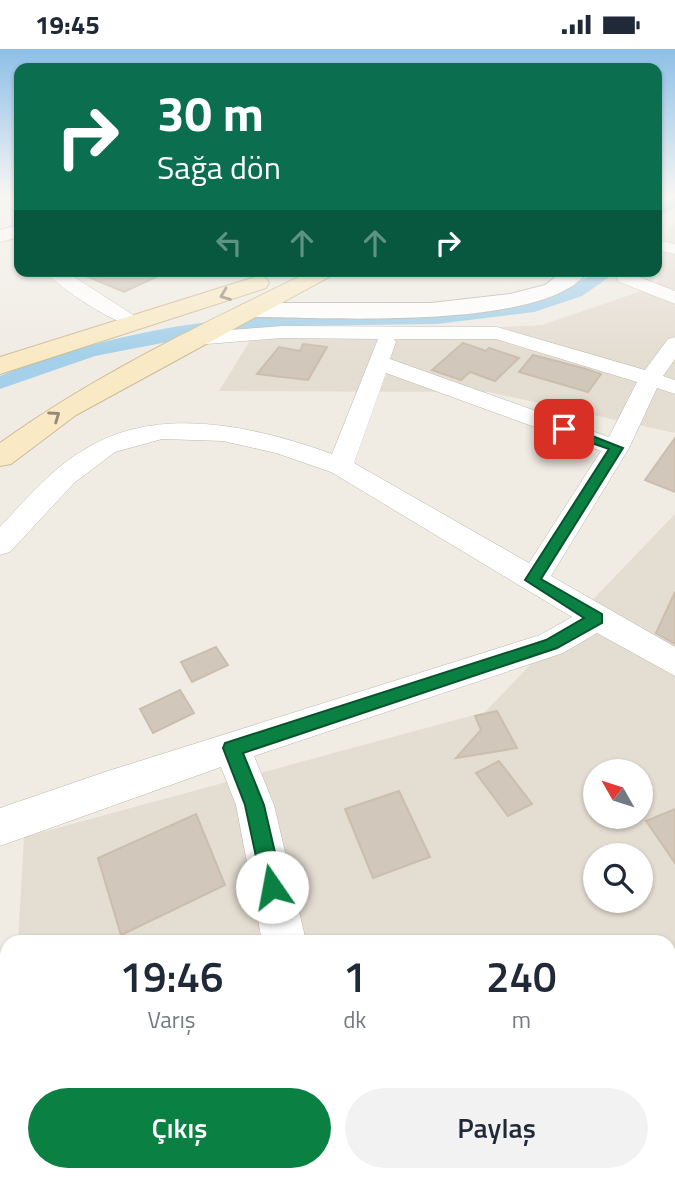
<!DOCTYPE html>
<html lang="tr">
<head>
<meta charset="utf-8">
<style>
	:root { --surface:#fff; --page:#f2f2f3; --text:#1f2937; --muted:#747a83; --accent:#0b8043 }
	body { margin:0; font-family:"Titillium Web",sans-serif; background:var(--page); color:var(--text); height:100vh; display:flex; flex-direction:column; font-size:26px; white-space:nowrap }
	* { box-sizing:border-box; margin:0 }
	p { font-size:23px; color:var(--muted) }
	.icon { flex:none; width:38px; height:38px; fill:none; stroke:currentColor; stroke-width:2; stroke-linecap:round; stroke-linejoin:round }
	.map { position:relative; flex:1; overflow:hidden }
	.details { position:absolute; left:0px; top:886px; width:676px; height:247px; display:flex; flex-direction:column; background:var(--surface); border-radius:21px 21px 0 0; box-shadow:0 2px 5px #0004 }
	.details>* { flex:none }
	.banner { position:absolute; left:14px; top:14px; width:648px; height:214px; border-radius:14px; box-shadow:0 2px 5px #0004; background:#0b6e4f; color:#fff; overflow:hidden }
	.needle { width:46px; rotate:309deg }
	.fabs { position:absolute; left:583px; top:710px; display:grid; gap:14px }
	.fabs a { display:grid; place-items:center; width:70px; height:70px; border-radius:50%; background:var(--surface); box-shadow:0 2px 5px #0004; font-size:35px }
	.pin { position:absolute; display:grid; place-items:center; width:60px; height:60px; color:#fff; margin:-30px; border-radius:14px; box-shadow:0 4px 10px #0006 }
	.me { position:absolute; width:77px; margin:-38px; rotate:348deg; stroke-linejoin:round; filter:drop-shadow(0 0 5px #0008) }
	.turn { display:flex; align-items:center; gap:24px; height:147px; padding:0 28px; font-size:32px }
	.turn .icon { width:91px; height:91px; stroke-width:2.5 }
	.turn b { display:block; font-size:49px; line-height:60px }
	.lanes { display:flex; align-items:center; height:66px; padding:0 28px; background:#0003; justify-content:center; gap:35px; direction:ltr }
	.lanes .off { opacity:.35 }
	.eta { display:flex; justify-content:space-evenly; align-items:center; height:119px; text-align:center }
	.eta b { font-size:42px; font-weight:600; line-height:49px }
	.button { display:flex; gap:14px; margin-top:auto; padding:14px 28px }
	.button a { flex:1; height:80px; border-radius:42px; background:var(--accent); color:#fff; font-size:28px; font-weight:600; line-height:80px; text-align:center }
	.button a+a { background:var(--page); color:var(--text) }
	.status { display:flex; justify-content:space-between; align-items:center; height:49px; padding:0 35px; background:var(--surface); direction:ltr }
	.status svg { height:19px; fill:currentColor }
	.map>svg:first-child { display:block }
	.residential { fill:#e4ddd2; fill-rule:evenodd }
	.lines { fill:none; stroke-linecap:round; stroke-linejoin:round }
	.canal { fill:#a4d0e9; fill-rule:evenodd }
	.building { fill:#d1c7ba; stroke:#cbbeae; stroke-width:2 }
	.minor-casing { stroke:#bdb6aa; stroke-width:1 }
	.tertiary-casing { stroke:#bdb6aa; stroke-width:2 }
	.secondary-casing { stroke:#ccbb96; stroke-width:2 }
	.minor { fill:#fff; fill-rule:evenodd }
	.tertiary { fill:#fff; fill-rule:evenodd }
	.secondary { fill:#f9eac5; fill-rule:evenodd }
	.oneway { stroke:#948a75 }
	.route { fill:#0b8043; stroke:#07532c; stroke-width:2 }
</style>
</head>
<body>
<div class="status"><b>19:45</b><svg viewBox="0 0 49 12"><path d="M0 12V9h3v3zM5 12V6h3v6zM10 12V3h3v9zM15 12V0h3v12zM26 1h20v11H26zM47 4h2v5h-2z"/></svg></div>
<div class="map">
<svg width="675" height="1132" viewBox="0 0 675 1132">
	<rect width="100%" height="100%" fill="#f0ece4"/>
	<g class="residential">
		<path d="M675,173V384L489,343L219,342L251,290L542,276L656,237L668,180Z"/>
		<path d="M675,465V1132H4L7,1077V1125H668V892H18L24,788L485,663ZM595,723H640V768H595ZM595,807H640V852H595Z"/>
	</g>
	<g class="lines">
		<g class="canal">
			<path d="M675,148V159L656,170V159Z"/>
			<path d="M598,222H618L582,247L534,263L437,275L290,277L219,283L95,307L0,340V327C90,290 191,270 289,266C393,262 506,280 598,222Z"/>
		</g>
	</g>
	<g class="building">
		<path d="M74,222H169L124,243Z"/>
		<path d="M463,294L486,302L489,299L519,309L495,332L470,323L461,331L432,321Z"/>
		<path d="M303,295L327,298L308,331L257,325L279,298L300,302Z"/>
		<path d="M533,306L583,319L601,325L588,343L519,323Z"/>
		<path d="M675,389V443L645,431Z"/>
		<path d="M675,543V595L656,584Z"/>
		<path d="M216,598L228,616L192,633L181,613Z"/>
		<path d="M180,641L194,664L153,684L140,660Z"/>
		<path d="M497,662L517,699L456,709L481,681L475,667Z"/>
		<path d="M499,712L532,755L508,767L476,724Z"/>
		<path d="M399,742L430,808L373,829L345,760Z"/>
		<path d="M675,760V814L646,772Z"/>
		<path d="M196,765L225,836L121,886L98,809Z"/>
	</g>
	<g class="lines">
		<defs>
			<g id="minor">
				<path d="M656,191L675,195V205L656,201Z"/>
				<path d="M45,222H65L144,273L141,277C123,282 57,238 45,222Z"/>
				<path d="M622,222H640L637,227L675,242V255L619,233L617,229Z"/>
				<path d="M282,277L497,278L645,321L668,290L675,288V310L663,327L675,331V345L657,339L629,399L551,527L675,598V627L597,584L563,604L254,707L274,756L306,892H262L236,756L221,718L0,797V759L105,723L540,586L572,568L331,423L276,404L223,392L162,390L115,403L74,434L10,503L0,506V478C26,450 53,418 87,399C160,355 257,378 332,405L378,290L282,289L194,296L184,290L194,284ZM394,290H496L637,333L609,388L390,310L396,293ZM386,324L601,402L529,514L354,414Z"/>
				<path d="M7,1056V1120L0,1123V1059Z"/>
				<path d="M319,1125H373L375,1132H321Z"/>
			</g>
			<g id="tertiary">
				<path d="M19,176V188L0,193V181Z"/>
				<path d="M563,222H588C546,283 321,268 250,268L241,266L238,261L241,256L250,254H431L510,245L545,236Z"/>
			</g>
			<g id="secondary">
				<path d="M311,222H340L76,366L11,415L0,417V394C96,325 204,274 311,222Z"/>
				<path d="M258,227L266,229L269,234L266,239L0,325V308Z"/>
			</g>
		</defs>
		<use href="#minor" class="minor-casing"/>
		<use href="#tertiary" class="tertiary-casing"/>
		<use href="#secondary" class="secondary-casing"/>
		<use href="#minor" class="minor"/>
		<use href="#tertiary" class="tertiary"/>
		<use href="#secondary" class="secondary"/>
	</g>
	<defs><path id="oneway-chevron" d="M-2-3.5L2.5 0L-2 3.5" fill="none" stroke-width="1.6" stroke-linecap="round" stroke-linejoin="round" transform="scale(1.75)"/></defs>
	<g class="oneway">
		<use href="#oneway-chevron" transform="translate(225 246) rotate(159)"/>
		<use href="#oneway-chevron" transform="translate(55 367) rotate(-35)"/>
	</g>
	<linearGradient id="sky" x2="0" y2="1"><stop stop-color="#8dbfe8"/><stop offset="0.48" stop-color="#f8f6f3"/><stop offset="1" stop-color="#f8f6f3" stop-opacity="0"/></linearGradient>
	<rect width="675" height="307" fill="url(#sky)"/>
	<path class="route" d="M564,376L623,399L541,530L602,565V574L557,599L243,704L264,756L283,838L279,845L272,848L264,845L245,756L223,699L225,694L546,591L584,569L525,531L609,400L560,383V377Z"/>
</svg>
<div class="fabs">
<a><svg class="needle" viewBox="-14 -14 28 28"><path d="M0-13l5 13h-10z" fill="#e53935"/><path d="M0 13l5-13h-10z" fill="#747a83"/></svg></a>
<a><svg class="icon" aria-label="search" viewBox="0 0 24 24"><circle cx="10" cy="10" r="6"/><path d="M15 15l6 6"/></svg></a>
</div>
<div class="pin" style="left:564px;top:380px;background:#d93025"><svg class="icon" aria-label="arrive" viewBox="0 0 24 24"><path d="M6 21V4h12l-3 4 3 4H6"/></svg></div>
<svg class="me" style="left:272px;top:838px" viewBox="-20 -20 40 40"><circle r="19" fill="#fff"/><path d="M0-13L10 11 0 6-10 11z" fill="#0b8043"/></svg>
<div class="banner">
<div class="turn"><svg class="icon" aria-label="right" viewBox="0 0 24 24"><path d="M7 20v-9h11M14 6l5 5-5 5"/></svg><div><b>30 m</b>Sağa dön</div></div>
<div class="lanes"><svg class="icon off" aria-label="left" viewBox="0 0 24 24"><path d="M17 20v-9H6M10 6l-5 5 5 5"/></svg><svg class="icon off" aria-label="ahead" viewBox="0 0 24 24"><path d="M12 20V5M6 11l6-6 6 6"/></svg><svg class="icon off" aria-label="ahead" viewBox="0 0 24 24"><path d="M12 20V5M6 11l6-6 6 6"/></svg><svg class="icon" aria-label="right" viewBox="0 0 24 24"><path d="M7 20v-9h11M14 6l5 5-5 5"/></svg></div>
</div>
<section class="details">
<div class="eta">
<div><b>19:46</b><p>Varış</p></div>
<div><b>1</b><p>dk</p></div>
<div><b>240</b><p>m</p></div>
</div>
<div class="button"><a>Çıkış</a><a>Paylaş</a></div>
</section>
</div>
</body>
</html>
